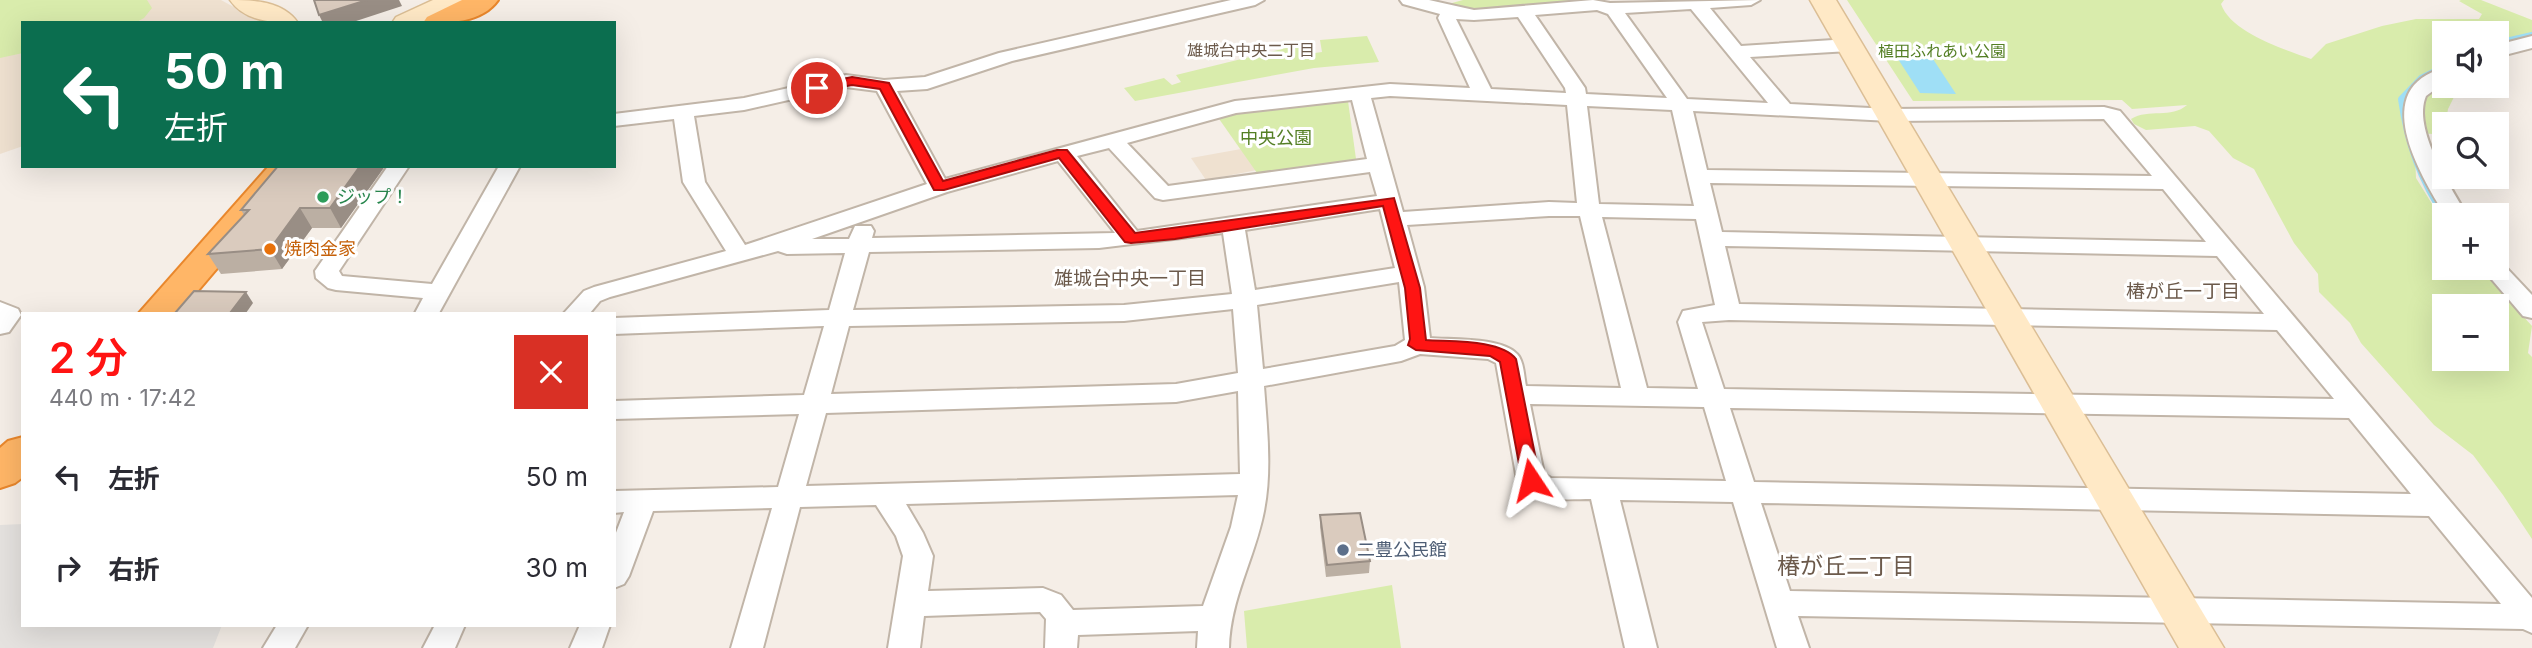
<!DOCTYPE html>
<html lang="ja">
<head>
<meta charset="utf-8">
<style>
	:root { --surface:#fff; --page:#f7f7f7; --text:#2b2b33; --muted:#7c7c81; --accent:#ff1413 }
	body { margin:0; font-family:Inter,"Noto Sans JP",sans-serif; background:var(--page); color:var(--text); height:100vh; display:flex; flex-direction:column; font-size:26px; white-space:nowrap }
	* { box-sizing:border-box; margin:0 }
	p { font-size:23px; color:var(--muted) }
	.icon { flex:none; width:38px; height:38px; fill:none; stroke:currentColor; stroke-width:2; stroke-linecap:round; stroke-linejoin:round }
	.map { position:relative; flex:1; overflow:hidden }
	.panel { position:absolute; left:21px; top:312px; width:595px; height:315px; display:flex; flex-direction:column; background:var(--surface); border-radius:0px; box-shadow:0 7px 28px #0002 }
	.panel>* { flex:none }
	.banner { position:absolute; left:21px; top:21px; width:595px; height:147px; border-radius:0px; box-shadow:0 7px 28px #0002; background:#0b6e4f; color:#fff; overflow:hidden }
	.tools { position:absolute; left:2432px; top:21px; display:grid; gap:14px }
	.tools a { display:grid; place-items:center; width:77px; height:77px; border-radius:0px; background:var(--surface); box-shadow:0 7px 28px #0002; font-size:35px }
	.pin { position:absolute; display:grid; place-items:center; width:60px; height:60px; color:#fff; margin:-30px; border:4px solid #fff; border-radius:50%; box-shadow:0 2px 7px #0007 }
	.me { position:absolute; width:77px; margin:-38px; rotate:350deg; stroke-linejoin:round; filter:drop-shadow(0 0 5px #0008) }
	.turn { display:flex; align-items:center; gap:24px; height:147px; padding:0 28px; font-size:32px }
	.turn .icon { width:91px; height:91px; stroke-width:2.5 }
	.turn b { display:block; font-size:49px; line-height:60px }
	.round { display:grid; place-items:center; flex:none; width:74px; height:74px; border-radius:0px; background:var(--page) }
	.headline { display:flex; align-items:center; justify-content:space-between; height:119px; padding:0 28px }
	h1 { font-size:42px; font-weight:600; line-height:52px; color:var(--accent) }
	ul { padding:0; list-style:none }
	li { display:flex; align-items:center; gap:21px; height:91px; padding:0 28px }
	li div { flex:1 }
	li b { display:block; font-size:26px }
	li em { font-style:normal }
	.map>svg:first-child { display:block }
	.education { fill:#efe1d0 }
	.green { fill:#d9ecac; fill-rule:evenodd }
	.parking { fill:#e5e2df }
	.water { fill:#9fdff6 }
	.lines { fill:none; stroke-linecap:round; stroke-linejoin:round }
	.stream { stroke:#9fdff6; stroke-width:6 }
	.street-casing { stroke:#c1b5a8; stroke-width:4 }
	.secondary-casing { stroke:#dbbe95; stroke-width:3 }
	.highway-casing { stroke:#e9872c; stroke-width:4 }
	.street { fill:#fff; fill-rule:evenodd }
	.secondary { fill:#ffe9c6; fill-rule:evenodd }
	.highway { fill:#ffb667; fill-rule:evenodd }
	.wall { fill:#bbafa3 }
	.shaded-wall { fill:#998e85 }
	.building { fill:#dacbbe; stroke:#998e85; stroke-width:2 }
	.route { fill:#ff1413; stroke:#a60d0c; stroke-width:2 }
	.leisure-dot { fill:#2e9e5b; stroke:#fff; stroke-width:2.5 }
	.food-dot { fill:#e8710a; stroke:#fff; stroke-width:2.5 }
	.service-dot { fill:#5c6f8a; stroke:#fff; stroke-width:2.5 }
	.labels { text-anchor:middle; stroke-width:6; stroke-linejoin:round; paint-order:stroke }
	.far-neighbourhood-label { font-size:16px; fill:#6c5a4b; stroke:#fff }
	.far-park-label { font-size:16px; fill:#547f24; stroke:#fff }
	.park-label { font-size:18px; fill:#547f24; stroke:#fff }
	.leisure-label { font-size:18px; fill:#27864d; stroke:#fff; text-anchor:start }
	.food-label { font-size:18px; fill:#c56008; stroke:#fff; text-anchor:start }
	.service-label { font-size:18px; fill:#4e5e75; stroke:#fff; text-anchor:start }
	.neighbourhood-label { font-size:19px; fill:#6c5a4b; stroke:#fff }
	.near-neighbourhood-label { font-size:23px; fill:#6c5a4b; stroke:#fff }
</style>
</head>
<body>
<div class="map">
<svg width="2532" height="648" viewBox="0 0 2532 648">
	<rect width="100%" height="100%" fill="#f5eee7"/>
	<g class="education">
		<path d="M0,0H221L263,23H23V146L0,154Z"/>
		<path d="M1241,149L1257,170L1206,180L1191,158Z"/>
	</g>
	<g class="green">
		<path d="M0,0H147L152,8L144,18L135,23H23V53L0,58Z"/>
		<path d="M1463,0H1587L1464,11L1441,6Z"/>
		<path d="M1847,0H2224L2221,4C2231,33 2284,49 2311,59L2326,44L2382,26L2416,19H2479L2482,14L2459,1L2461,0H2481L2532,20V33L2497,59V33H2445V80L2435,86L2454,97L2448,109L2445,128L2434,134L2414,133L2416,178L2445,225V268H2479L2532,326L2528,353L2532,357V539L2503,495L2473,455L2434,425L2361,343L2350,323L2319,292L2318,274L2294,243L2254,169L2233,158L2209,131L2195,126L2146,130L2134,124L2131,119C2149,108 2171,119 2187,105L2132,109L2122,100L1913,101ZM2445,306H2497V359H2445Z"/>
		<path d="M1367,36L1379,62L1314,68L1135,101L1124,88L1164,78L1172,85L1181,82L1176,75L1298,45L1308,54L1322,52L1320,40Z"/>
		<path d="M1340,100L1348,101L1356,159L1350,161L1257,173L1217,116L1232,112Z"/>
		<path d="M1392,585L1401,648H1247L1244,611Z"/>
	</g>
	<path class="parking" d="M23,524V625H222L213,648H0V525Z"/>
	<path class="water" d="M1898,59H1933L1956,94L1920,93Z"/>
	<g class="lines">
		<g class="stream">
			<path d="M2497,43L2532,35"/>
			<path d="M2445,66L2421,78L2401,99C2407,143 2420,180 2445,217"/>
		</g>
		<defs>
			<g id="street">
				<path d="M1231,0H1264L1255,5L1012,61L927,89L897,91L945,179L1235,101L1390,84L1470,88L1438,18L1440,14L1403,4L1400,0H1429L1474,10L1593,0L1610,3L1760,0L1751,5L1710,8L1741,46L1849,39L1858,45L1849,51L1750,57L1790,104L1890,109L2104,107L2120,111L2532,598V633L2523,629L1798,616L1809,648H1777L1733,502L1620,500L1657,648H1625L1591,499C1568,499 1531,504 1517,480L1496,363L1488,359L1420,354L1401,361L1264,386C1267,427 1272,471 1264,511C1255,558 1230,599 1229,648H1197L1198,631L1078,635L1077,648H1045L1046,619L1040,612L924,616L920,648H888L903,556L896,536L876,505L800,507L763,648H731L772,508L653,511L629,576L624,584L614,588V538L624,512L614,513V491L778,487L799,414L614,419V401L804,395L824,326L614,334V318L829,310L845,253L787,254L778,251L610,297L600,301L590,313H564L584,291L594,287L726,251L683,182L674,119L614,126V114L744,98L846,75L884,80L925,77L999,53ZM1691,9L1768,103L1687,99L1625,13ZM1597,10L1608,14L1667,98L1586,94L1585,88L1535,15ZM1518,17L1565,88L1566,93L1491,89L1456,19L1474,20ZM846,87L877,91L927,184L745,245L705,182L694,116L744,110ZM1390,96L1567,105L1577,203L1549,202L1403,212L1371,98ZM1352,100L1367,159L1168,186L1127,143L1236,113ZM1587,106L1672,110L1694,206L1599,204ZM1693,111L1890,121L2104,119L2152,176L1707,170ZM1109,148L1155,198L1163,200L1370,172L1377,196L1137,231L1077,156ZM1058,161L1115,233L872,238L874,231L871,226H855L849,239H812L947,192ZM1710,183L2163,189L2206,242L1722,232ZM1380,209L1395,268L1255,290L1245,230ZM1549,216H1580L1621,388L1526,386C1524,377 1524,361 1517,354C1501,337 1453,340 1430,338L1424,287L1407,225ZM1602,217L1696,219L1715,305L1683,311L1678,322L1698,389L1647,388ZM1223,233L1232,294L1124,305L853,310L869,252L1099,248ZM1725,246L2217,256L2264,314L1739,304ZM1399,282L1405,340L1395,346L1263,369L1257,305ZM1233,309L1238,373L1176,384L831,394L849,326L1124,321ZM1729,320L2277,330L2334,399L1724,389L1702,322ZM1238,391L1240,474L806,486L826,413L1176,402ZM1530,404L1704,407L1726,481L1551,478L1544,474ZM1730,408L2349,418L2411,494L1754,482ZM1238,495L1231,527L1203,606L1073,610L1061,595L1043,588L928,591L933,556L923,533L906,504ZM1761,503L2429,516L2501,604L1790,591Z"/>
				<path d="M2532,36V48L2497,57V45Z"/>
				<path d="M2445,68V82L2426,96C2412,129 2451,187 2467,215H2445C2419,173 2368,87 2445,68Z"/>
				<path d="M388,166H409L339,271L342,276L432,284L499,166H520L439,313H415L423,298L336,290L328,288L316,278L315,271Z"/>
				<path d="M2497,262L2502,263L2532,295V318L2523,316L2482,268H2497Z"/>
				<path d="M0,302L18,309L21,315L9,332L0,334Z"/>
				<path d="M277,625H308L295,648H263Z"/>
				<path d="M435,625H465L455,648H423Z"/>
				<path d="M580,625H610L602,648H570Z"/>
			</g>
			<g id="secondary">
				<path d="M230,0C254,0 283,1 298,23C274,23 245,22 230,0Z"/>
				<path d="M433,0H467L463,5L426,23H392L396,17Z"/>
				<path d="M1810,0H1836L2224,648H2179Z"/>
			</g>
			<g id="highway">
				<path d="M462,0H498C482,23 448,23 423,23L427,17Z"/>
				<path d="M269,166H304L179,313H139Z"/>
				<path d="M23,437V477L15,483L0,488V448L8,441Z"/>
			</g>
		</defs>
		<use href="#street" class="street-casing"/>
		<use href="#secondary" class="secondary-casing"/>
		<use href="#highway" class="highway-casing"/>
		<use href="#street" class="street"/>
		<use href="#secondary" class="secondary"/>
		<use href="#highway" class="highway"/>
	</g>
	<g class="wall">
		<path d="M385,166L341,228H312L282,269L221,274L208,254L244,215L241,210Z"/>
		<path d="M1320,515L1370,561L1369,573L1326,577L1320,527Z"/>
	</g>
	<g class="shaded-wall">
		<path d="M367,0H399L402,6L350,23H323L319,15Z"/>
		<path d="M360,166H385L341,228L330,208Z"/>
		<path d="M300,208L312,228L282,269L270,249Z"/>
		<path d="M246,292L253,303L246,313H230Z"/>
	</g>
	<g class="building">
		<path d="M314,0H367L319,15Z"/>
		<path d="M278,166H360L330,208H300L270,249L208,254L249,210H241Z"/>
		<path d="M194,291L246,292L230,313H175Z"/>
		<path d="M1360,513L1370,561L1327,565L1320,515Z"/>
	</g>
	<path class="route" d="M852,77L889,83L943,181L1057,150H1067L1135,233L1394,198L1420,288L1426,340C1450,342 1501,339 1516,359L1540,480L1538,485H1525L1522,480L1500,362L1490,356L1416,350L1408,345L1410,339L1405,288L1383,206L1175,239L1131,243L1125,242L1059,158L944,190H934L880,89L852,85L817,92L811,88L813,85Z"/>
	<circle class="leisure-dot" cx="323" cy="197" r="7"/>
	<circle class="food-dot" cx="270" cy="249" r="7"/>
	<circle class="service-dot" cx="1343" cy="550" r="7"/>
	<g class="labels">
		<g class="far-neighbourhood-label">
			<text x="1251" y="56">雄城台中央二丁目</text>
		</g>
		<g class="far-park-label">
			<text x="1942" y="57">植田ふれあい公園</text>
		</g>
		<g class="park-label">
			<text x="1276" y="144">中央公園</text>
		</g>
		<g class="leisure-label">
			<text x="337" y="203">ジップ！</text>
		</g>
		<g class="food-label">
			<text x="284" y="255">焼肉金家</text>
		</g>
		<g class="service-label">
			<text x="1357" y="556">二豊公民館</text>
		</g>
		<g class="neighbourhood-label">
			<text x="1130" y="285">雄城台中央一丁目</text>
			<text x="2183" y="298">椿が丘一丁目</text>
		</g>
		<g class="near-neighbourhood-label">
			<text x="1846" y="574">椿が丘二丁目</text>
		</g>
	</g>
</svg>
<div class="tools">
<a><svg class="icon" aria-label="sound" viewBox="0 0 24 24"><path d="M4 9h4l5-4v14l-5-4H4zM17 9q2 3 0 6"/></svg></a>
<a><svg class="icon" aria-label="search" viewBox="0 0 24 24"><circle cx="10" cy="10" r="6"/><path d="M15 15l6 6"/></svg></a>
<a>+</a>
<a>−</a>
</div>
<div class="pin" style="left:817px;top:88px;background:#d93025"><svg class="icon" aria-label="arrive" viewBox="0 0 24 24"><path d="M6 21V4h12l-3 4 3 4H6"/></svg></div>
<svg class="me" style="left:1531px;top:480px" viewBox="-20 -20 40 40"><path d="M0-17L14 15 0 8-14 15z" fill="#ff1413" stroke="#fff" stroke-width="4"/></svg>
<div class="banner">
<div class="turn"><svg class="icon" aria-label="left" viewBox="0 0 24 24"><path d="M17 20v-9H6M10 6l-5 5 5 5"/></svg><div><b>50 m</b>左折</div></div>
</div>
<section class="panel">
<div class="headline"><div><h1>2 分</h1><p>440 m · 17:42</p></div><a class="round" style="background:#d93025;color:#fff"><svg class="icon" aria-label="close" viewBox="0 0 24 24"><path d="M6 6l12 12M18 6L6 18"/></svg></a></div>
<ul>
<li><svg class="icon" aria-label="left" viewBox="0 0 24 24"><path d="M17 20v-9H6M10 6l-5 5 5 5"/></svg><div><b>左折</b></div><em>50 m</em></li>
<li><svg class="icon" aria-label="right" viewBox="0 0 24 24"><path d="M7 20v-9h11M14 6l5 5-5 5"/></svg><div><b>右折</b></div><em>30 m</em></li>
</ul>
</section>
</div>
</body>
</html>
